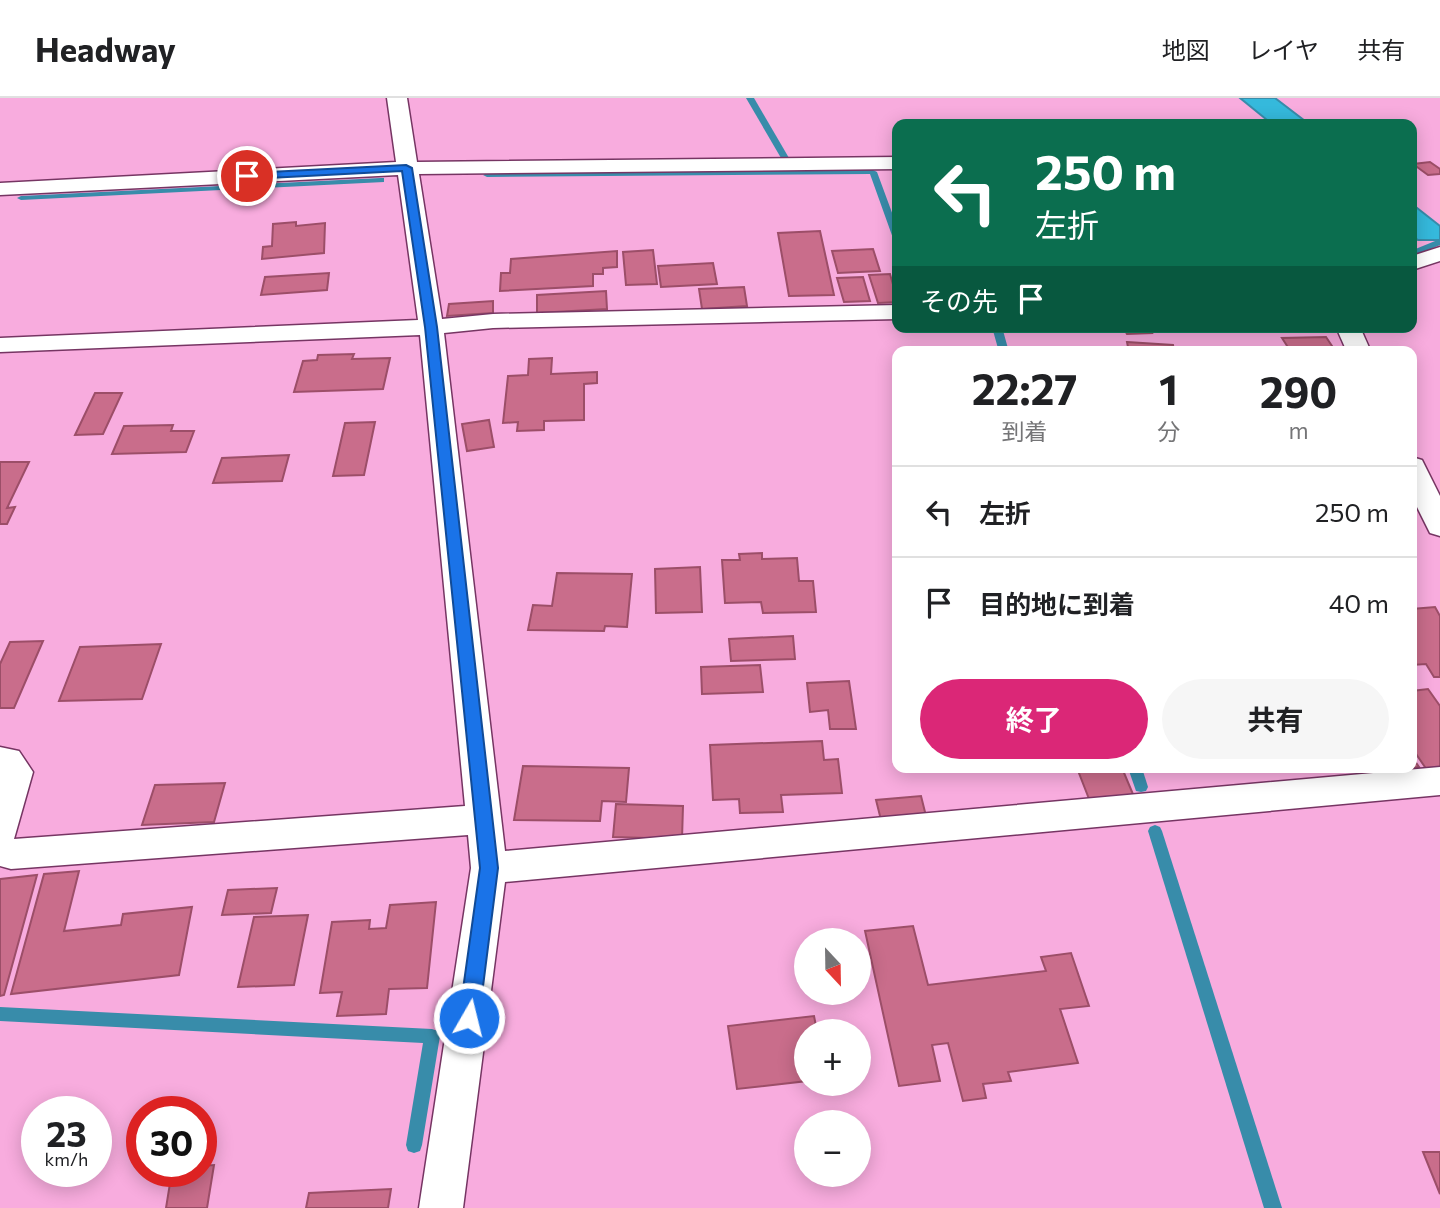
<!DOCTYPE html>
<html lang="ja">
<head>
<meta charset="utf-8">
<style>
	:root { --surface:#fff; --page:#f6f6f6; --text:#202124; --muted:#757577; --line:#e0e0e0; --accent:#db2777 }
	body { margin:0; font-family:Commissioner,"Noto Sans JP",sans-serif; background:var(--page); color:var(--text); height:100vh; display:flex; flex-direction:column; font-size:26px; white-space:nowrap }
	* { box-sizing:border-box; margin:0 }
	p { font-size:23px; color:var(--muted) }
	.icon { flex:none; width:38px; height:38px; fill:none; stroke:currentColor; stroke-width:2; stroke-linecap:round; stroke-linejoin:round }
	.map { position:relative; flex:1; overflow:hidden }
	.details { position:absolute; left:892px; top:248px; width:525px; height:427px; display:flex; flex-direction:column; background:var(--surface); border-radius:14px; box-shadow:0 4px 18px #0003 }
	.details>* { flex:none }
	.banner { position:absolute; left:892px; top:21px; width:525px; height:214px; border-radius:14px; box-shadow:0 4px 18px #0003; background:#0b6e4f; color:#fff; overflow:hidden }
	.needle { width:46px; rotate:158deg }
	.fabs { position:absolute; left:794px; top:830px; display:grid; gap:14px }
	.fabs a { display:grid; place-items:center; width:77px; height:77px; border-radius:50%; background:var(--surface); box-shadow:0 4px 18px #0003; font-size:35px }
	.speed { position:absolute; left:21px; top:998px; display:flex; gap:14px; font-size:35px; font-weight:700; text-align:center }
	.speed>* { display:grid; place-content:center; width:91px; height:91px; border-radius:50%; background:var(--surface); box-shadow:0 4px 18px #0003; line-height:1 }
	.speed small { font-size:18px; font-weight:400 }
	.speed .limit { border:10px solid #d22; background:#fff; color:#111 }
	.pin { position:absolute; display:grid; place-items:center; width:60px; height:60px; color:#fff; margin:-30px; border:4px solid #fff; border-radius:50%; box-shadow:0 2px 7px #0007 }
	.me { position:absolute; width:77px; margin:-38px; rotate:8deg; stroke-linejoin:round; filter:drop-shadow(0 0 5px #0008) }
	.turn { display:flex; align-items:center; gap:24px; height:147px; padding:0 28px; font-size:32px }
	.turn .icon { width:91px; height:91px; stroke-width:2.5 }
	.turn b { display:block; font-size:49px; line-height:60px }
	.then { display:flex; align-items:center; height:66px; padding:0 28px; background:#0003; gap:14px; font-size:26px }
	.eta { display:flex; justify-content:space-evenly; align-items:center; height:119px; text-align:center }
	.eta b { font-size:42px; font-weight:700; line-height:49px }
	.action { display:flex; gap:14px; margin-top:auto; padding:14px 28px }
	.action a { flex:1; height:80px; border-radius:42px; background:var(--accent); color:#fff; font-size:28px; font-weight:700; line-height:80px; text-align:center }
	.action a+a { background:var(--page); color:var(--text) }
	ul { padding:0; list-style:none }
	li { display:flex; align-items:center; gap:21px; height:91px; padding:0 28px; border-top:2px solid var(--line) }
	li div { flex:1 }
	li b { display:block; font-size:26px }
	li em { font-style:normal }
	header { display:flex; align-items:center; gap:42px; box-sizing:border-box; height:98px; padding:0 35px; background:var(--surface); border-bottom:2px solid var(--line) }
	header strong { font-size:33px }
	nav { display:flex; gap:38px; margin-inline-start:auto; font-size:24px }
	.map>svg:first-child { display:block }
	.water { fill:#35b9dc; stroke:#388caa; stroke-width:2 }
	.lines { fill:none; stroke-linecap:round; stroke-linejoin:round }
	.stream { fill:#388caa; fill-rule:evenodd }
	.building { fill:#c96d8b; stroke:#9c4e68; stroke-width:2 }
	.street-casing { stroke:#763563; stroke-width:3 }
	.street { fill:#fff; fill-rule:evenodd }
	.route { fill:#1a73e8; stroke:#114b97; stroke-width:2 }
</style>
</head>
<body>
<header>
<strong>Headway</strong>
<nav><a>地図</a><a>レイヤ</a><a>共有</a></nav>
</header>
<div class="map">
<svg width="1440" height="1110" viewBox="0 0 1440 1110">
	<rect width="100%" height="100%" fill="#f8acde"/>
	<g class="water">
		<path d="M1240,0H1275L1309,26H1272Z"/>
		<path d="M1412,106L1440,128V142H1418L1412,138Z"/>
	</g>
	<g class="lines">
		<g class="stream">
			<path d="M746,0H754L789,60L788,62L781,60Z"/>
			<path d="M873,72L877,74L898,131V146L894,143L870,76L487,79L483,77L487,75Z"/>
			<path d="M381,80H384V84L21,102L17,100L21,98Z"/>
			<path d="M1440,141V147L1419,156L1412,155L1413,152Z"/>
			<path d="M992,229H1002L1009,254H999Z"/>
			<path d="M1128,670H1142L1148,689L1146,693L1141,694L1136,693Z"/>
			<path d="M1155,727L1160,729L1162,733L1282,1110H1264L1148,733L1150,729Z"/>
			<path d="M0,909L432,931L438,933L440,938L422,1047L420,1053L414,1055L408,1053L406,1047L423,945L0,923Z"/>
		</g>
	</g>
	<g class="building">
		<path d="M1430,64L1440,71V76L1428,77L1413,66Z"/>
		<path d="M296,124V128L325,125L324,155L262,161L263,149L272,148L273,126Z"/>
		<path d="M820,133L834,197L789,198L778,135Z"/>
		<path d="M873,151L880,173L838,175L832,153Z"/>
		<path d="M653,152L657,186L626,187L623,154Z"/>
		<path d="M617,153V169L603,170V176H593V188L500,193L501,175H510L511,161Z"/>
		<path d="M713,165L717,186L661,189L658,168Z"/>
		<path d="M329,175L327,192L261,197L265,179Z"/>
		<path d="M890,176L898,204L878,205L869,177Z"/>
		<path d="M863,179L870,203L844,204L837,180Z"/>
		<path d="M744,189L747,208L702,211L699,191Z"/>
		<path d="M606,193L607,211L537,215V197Z"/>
		<path d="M493,203V215L447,218L449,206Z"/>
		<path d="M1123,229H1149L1152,235L1127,236Z"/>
		<path d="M1326,239L1336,254H1291L1282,240Z"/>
		<path d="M1127,244L1173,247L1174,254H1129Z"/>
		<path d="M354,256L352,261L390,260L383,291L294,294L303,263L317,262L318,257Z"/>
		<path d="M552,260L551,276L597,274V285L584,286V322L544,323V332L517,333L518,324L503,325L508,278L528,277L529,261Z"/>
		<path d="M95,295H122L103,336L75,337Z"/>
		<path d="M489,322L494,349L467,353L462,326Z"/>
		<path d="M375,324L364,377L333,378L345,325Z"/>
		<path d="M173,327L171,333H194L186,354L112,356L124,328Z"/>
		<path d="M289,357L282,383L213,385L222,360Z"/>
		<path d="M0,364H29L7,410L15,409L7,426H0Z"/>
		<path d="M762,455V461L797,460L799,483H813L816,514L763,515L761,504L725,505L722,462H740L739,456Z"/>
		<path d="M700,469L702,514L656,515L655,471Z"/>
		<path d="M557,475L632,476L627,529L605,528L604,533L528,532L533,507L552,508Z"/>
		<path d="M1435,509L1440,518V579H1434L1426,566L1412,567V511Z"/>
		<path d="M793,538L795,561L731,563L729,541Z"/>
		<path d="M43,543L14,610H0V566L10,544Z"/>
		<path d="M161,546L142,601L59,603L80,549Z"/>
		<path d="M760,567L763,594L702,596L701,569Z"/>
		<path d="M849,583L856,631H830L828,612L810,614L807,585Z"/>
		<path d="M1428,591L1440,608V674L1429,675L1412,650V593Z"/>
		<path d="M822,643L824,662L838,661L842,695L781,697L783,714L740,715L739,701L713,702L710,647Z"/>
		<path d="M1412,659L1419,669L1374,675L1371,670H1412Z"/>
		<path d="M523,668L629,670L626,704L602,703L600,723L514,722Z"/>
		<path d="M1077,670H1122L1135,701L1091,706Z"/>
		<path d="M225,685L214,724L142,727L155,687Z"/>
		<path d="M921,698L927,722L882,726L876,702Z"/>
		<path d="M616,706L683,708L682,741L613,739Z"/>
		<path d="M79,773L64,833L121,827L123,816L192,809L179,877L11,896L44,776Z"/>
		<path d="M37,777L4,897L0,898V781Z"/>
		<path d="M277,790L271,815L222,817L228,792Z"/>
		<path d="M436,804L427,890L389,891L386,916L337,918L342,894L320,895L332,824L370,822L369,831L386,830L390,807Z"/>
		<path d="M308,817L294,887L238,889L254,819Z"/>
		<path d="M913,828L928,887L1046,873L1041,859L1071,855L1089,908L1060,911L1078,965L1008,974L1011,983L983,986L986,1000L963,1003L948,945L932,947L940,983L899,988L865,833Z"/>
		<path d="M814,918L817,933H807V983L737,991L728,928Z"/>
		<path d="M1423,1054H1440V1096Z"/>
		<path d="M214,1067L207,1110H166L172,1073H201V1068Z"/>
		<path d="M391,1091L388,1110H306L309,1095Z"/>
	</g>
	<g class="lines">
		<defs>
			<g id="street">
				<path d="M387,0H407L417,64L898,59V71L419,76L442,221L493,216L898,207V221L493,230L444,235L505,753L1440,669V697L505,784L463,1110H419L471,770L468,737L11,771L0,768V649L19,653L33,674L14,741L465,708L420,237L0,254V240L418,222L398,77L0,97V85L396,64Z"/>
				<path d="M1440,149V163L1412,172V158Z"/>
				<path d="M1336,229H1360L1371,254H1347Z"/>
				<path d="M1412,359L1422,362L1440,398V438L1430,435L1412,399Z"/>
			</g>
		</defs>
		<use href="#street" class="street-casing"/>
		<use href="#street" class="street"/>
	</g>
	<path class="route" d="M406,67L412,70L437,229L498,770L479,920L476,927L469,929L462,927L459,920L480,770L425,229L402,73L247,81L242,78L247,75Z"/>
</svg>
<div class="fabs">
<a><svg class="needle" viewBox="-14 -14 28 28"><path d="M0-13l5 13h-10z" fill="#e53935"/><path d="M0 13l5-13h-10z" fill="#757577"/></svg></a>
<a>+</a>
<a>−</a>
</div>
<div class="speed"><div>23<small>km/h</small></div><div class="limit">30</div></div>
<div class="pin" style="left:247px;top:78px;background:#d93025"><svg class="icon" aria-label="arrive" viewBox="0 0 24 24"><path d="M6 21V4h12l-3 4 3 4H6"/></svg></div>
<svg class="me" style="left:469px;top:920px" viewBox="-20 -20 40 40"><circle r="17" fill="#1a73e8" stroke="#fff" stroke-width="3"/><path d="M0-11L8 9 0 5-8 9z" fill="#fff"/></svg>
<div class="banner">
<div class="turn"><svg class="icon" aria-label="left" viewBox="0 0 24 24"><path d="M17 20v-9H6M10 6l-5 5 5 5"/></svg><div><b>250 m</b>左折</div></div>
<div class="then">その先<svg class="icon" aria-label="arrive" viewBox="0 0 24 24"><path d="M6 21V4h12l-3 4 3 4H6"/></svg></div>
</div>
<section class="details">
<div class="eta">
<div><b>22:27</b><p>到着</p></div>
<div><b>1</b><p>分</p></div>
<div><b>290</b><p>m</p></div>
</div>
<ul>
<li><svg class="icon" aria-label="left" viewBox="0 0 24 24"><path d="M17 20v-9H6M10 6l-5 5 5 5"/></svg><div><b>左折</b></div><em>250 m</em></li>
<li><svg class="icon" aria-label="arrive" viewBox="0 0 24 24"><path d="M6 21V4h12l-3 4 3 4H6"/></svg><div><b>目的地に到着</b></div><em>40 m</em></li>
</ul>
<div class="action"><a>終了</a><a>共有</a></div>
</section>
</div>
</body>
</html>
